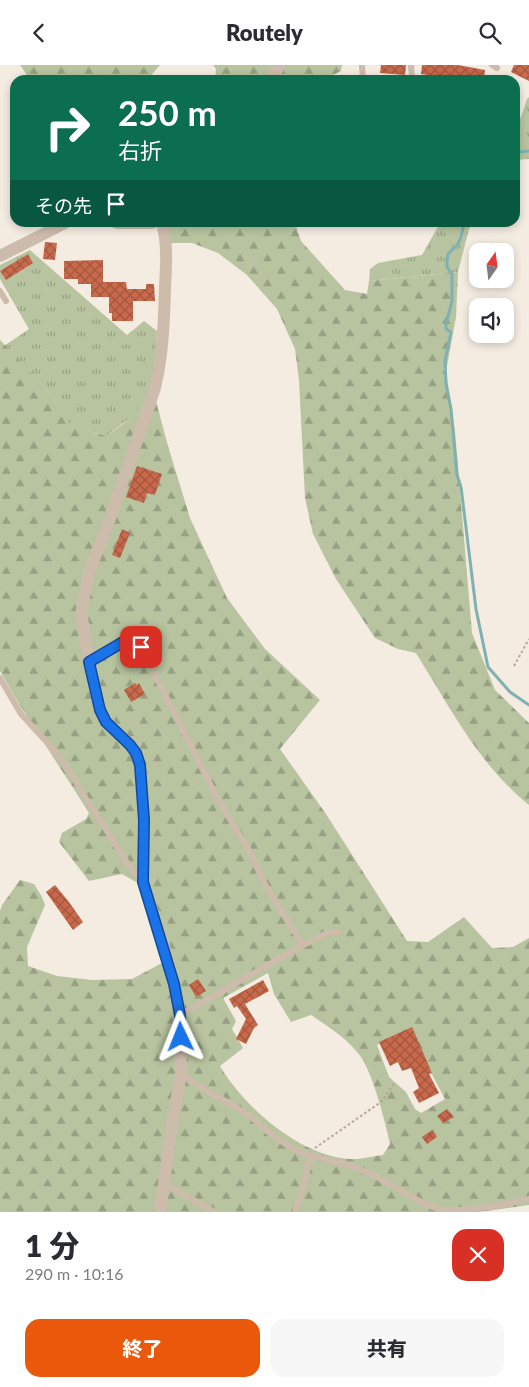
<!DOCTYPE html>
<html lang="ja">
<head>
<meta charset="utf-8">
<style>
	:root { --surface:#fff; --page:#f7f7f7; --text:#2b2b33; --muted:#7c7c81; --accent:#ea580c }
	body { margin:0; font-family:Lato,"Noto Sans JP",sans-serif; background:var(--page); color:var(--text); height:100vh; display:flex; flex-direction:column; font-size:19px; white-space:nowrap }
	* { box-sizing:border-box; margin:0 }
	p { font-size:16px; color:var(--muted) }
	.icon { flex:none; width:28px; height:28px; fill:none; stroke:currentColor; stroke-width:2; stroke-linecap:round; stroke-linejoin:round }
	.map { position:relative; height:1147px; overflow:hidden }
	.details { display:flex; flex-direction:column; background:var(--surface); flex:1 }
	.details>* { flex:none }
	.banner { position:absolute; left:10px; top:10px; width:510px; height:152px; border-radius:15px; box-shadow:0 2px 8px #0003; background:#0b6e4f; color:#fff; overflow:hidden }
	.needle { width:32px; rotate:14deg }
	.fabs { position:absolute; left:469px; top:178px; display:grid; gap:10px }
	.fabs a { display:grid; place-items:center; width:45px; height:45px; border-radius:10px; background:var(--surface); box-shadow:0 2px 8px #0003; font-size:25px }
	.pin { position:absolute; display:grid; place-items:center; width:42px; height:42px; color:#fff; margin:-21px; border-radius:10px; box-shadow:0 2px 8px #0006 }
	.me { position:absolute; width:55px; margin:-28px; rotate:358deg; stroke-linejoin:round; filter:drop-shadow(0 0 4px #0008) }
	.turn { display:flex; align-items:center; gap:18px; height:105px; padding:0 25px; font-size:22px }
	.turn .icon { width:65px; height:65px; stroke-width:2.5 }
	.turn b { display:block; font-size:35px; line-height:42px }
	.then { display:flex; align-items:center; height:48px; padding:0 25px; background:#0003; gap:10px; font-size:19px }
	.round { display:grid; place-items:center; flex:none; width:52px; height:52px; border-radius:15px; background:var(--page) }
	.head { display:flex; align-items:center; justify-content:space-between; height:85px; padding:0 25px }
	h1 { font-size:30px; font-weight:800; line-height:38px }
	.button { display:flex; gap:10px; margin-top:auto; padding:10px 25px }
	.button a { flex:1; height:58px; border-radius:15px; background:var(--accent); color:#fff; font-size:20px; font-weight:800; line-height:58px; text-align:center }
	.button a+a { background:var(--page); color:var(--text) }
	header { display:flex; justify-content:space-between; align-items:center; height:65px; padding:0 25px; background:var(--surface); font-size:22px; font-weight:800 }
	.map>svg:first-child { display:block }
	.grass { fill:url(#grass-tufts) }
	.forest { fill:url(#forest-firs); fill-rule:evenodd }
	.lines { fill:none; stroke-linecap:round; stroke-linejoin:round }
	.stream { stroke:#7fb0b2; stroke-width:3 }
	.building { fill:url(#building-cross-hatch) }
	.path { stroke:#b9a596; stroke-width:2; stroke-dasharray:2.5 2.5; stroke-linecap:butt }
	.service { stroke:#cdbbac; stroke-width:6 }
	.minor { stroke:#cdbbac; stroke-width:12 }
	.tertiary { stroke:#cdbbac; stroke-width:12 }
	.route-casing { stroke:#114b97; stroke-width:12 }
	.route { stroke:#1a73e8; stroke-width:9 }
</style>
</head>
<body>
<header><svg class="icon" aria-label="back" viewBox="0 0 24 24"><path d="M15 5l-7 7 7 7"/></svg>Routely<svg class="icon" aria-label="search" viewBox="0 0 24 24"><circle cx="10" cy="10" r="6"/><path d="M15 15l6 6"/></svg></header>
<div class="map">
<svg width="529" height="1147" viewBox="0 0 529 1147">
	<defs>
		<pattern id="grass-tufts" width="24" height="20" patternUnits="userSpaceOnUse" patternTransform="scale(1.25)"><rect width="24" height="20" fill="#b8c4a0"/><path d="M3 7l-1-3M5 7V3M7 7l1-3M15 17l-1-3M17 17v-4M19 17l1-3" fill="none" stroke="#97a083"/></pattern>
		<pattern id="forest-firs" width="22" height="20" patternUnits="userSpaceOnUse" patternTransform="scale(1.25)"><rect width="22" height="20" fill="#b8c4a0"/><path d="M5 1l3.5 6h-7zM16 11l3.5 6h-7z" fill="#97a083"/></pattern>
		<pattern id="building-cross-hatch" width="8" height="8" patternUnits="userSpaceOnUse" patternTransform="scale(1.25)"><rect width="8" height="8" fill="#c8694b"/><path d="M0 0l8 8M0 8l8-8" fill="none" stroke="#a4573f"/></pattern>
	</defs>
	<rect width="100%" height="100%" fill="#f4ebe1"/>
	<g class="grass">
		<path d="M529,32V94L515,95V64L517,63L527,34Z"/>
		<path d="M440,158H473L469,164L458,207L369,216L370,204L378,198L422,190Z"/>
		<path d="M30,185L127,270L144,256L157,266C156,290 156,316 144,337C138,347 116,364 107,371L71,362L46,324L4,281L29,264L0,214V200Z"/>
	</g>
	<g class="forest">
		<path d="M20,0H160L147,15H30Z"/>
		<path d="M213,0H342L341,6L323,15H215L216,4Z"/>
		<path d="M168,158H295L301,176L345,225L367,229L369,216L458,207L456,252L446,306L455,366L472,568L495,625L529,658V740C479,700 449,641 416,588L398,584L375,573L336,514L313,469L305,433L299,315L295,284L277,244L247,210L218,188L192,178H171Z"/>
		<path d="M0,275L46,324L72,362L107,371L123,359L143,338L152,321L168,381L190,453L227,533L265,584L320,635L280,684L326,749L407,876L428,877L464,852L492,883L513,882L529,873V1140L479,1147H0V846L2,840L20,815L34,819L42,832L45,840L27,882L28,901L57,911L92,915L132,914L162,898L167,881L148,821L136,817L122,809L89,816L59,777L62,768L86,754L89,748C60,701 27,655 0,606ZM268,908L274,929L291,957L311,950C327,961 345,972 357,987C372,1003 385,1056 390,1079L383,1090C372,1091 360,1095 349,1094C299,1090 244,1042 220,1001L243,983L232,964L236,956L223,933ZM409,966L445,1034L421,1048L415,1044L406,1027L389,1012L377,980Z"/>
	</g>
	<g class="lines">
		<g class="stream">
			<path d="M515,87L529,86"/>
			<path d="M464,158L461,172L458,179L448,189L447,197V202L452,209V236L446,259V264L451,267L445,296L446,319L451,344L457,410L461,422L476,544L488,602L510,627L529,640"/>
		</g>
	</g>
	<g class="building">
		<path d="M381,0H406L405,10L380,8Z"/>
		<path d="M422,0H458L485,5L484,15H472L446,10V13L421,9Z"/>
		<path d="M514,0H529V16L511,7Z"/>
		<path d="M45,177L57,178L55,195L43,194Z"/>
		<path d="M28,189L33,198L6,215L0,206Z"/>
		<path d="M103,195V217H126L127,224H146V219H154L155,236H133V256H112V248H109V232H91V219H78V214H64V196Z"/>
		<path d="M137,401L162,409L155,430L147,428L144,438L126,432Z"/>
		<path d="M122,464L130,468L120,493L112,490Z"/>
		<path d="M135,618L137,620L139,618L145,629L131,637L124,625Z"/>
		<path d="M55,820L69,837L83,857L73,865L46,827Z"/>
		<path d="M198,914L206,926L196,932L189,920Z"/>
		<path d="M263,915L269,926L245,939L258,960L254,963L246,979L236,974L246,954L237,941L234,943L229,934Z"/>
		<path d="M412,962L432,1008L429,1009L439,1028L419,1038L413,1027L419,1023L411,1003L402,1006L398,997L390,1001L379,977Z"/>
		<path d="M447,1044L454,1052L443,1058L437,1051Z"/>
		<path d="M432,1065L437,1072L427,1079L422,1072Z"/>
	</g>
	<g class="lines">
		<g class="path">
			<path d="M514,601L529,574"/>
			<path d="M315,1083L381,1037L394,1019"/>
		</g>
		<g class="service">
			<path d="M362,0L363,15"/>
			<path d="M411,0L412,15"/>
			<path d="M492,0L497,3"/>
			<path d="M0,226L6,236"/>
			<path d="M89,597L123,577H135L141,582L216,731L248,784L266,821L303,880L180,950"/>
			<path d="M0,613L21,649L54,685L73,711L90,741L104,761L129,801L142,815"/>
			<path d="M303,880L327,868L339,867"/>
			<path d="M181,1010L249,1050L274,1072L296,1085L309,1090L351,1101L375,1111L425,1139L441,1145H459L490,1142L529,1134"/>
			<path d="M165,1119L215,1147"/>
			<path d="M295,1147L307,1107L309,1090"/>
		</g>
		<path class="minor" d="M160,1147L173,1053L181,1010L180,950L167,891L143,817L144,755L140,700L136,688L131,680L106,657L100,645L89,597L82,553V541L90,504L107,462L155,323C163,288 164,258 165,223C166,201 168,179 162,158"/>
		<g class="tertiary">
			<path d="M270,15L280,0"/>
			<path d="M117,158H152"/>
			<path d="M0,191L65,158"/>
		</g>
	</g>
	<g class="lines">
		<defs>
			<path id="route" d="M141,582L135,577H123L89,597L100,645L106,657L130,680L136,688L140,700L144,755L143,817L174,919L180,950L181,972"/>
		</defs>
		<use href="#route" class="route-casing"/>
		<use href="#route" class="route"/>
	</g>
</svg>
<div class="fabs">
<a><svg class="needle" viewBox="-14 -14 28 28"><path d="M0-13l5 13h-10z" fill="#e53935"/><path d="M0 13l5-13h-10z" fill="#7c7c81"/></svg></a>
<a><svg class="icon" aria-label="sound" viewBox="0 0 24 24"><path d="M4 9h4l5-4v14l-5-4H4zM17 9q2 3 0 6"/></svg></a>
</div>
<div class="pin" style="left:141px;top:582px;background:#d93025"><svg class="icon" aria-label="arrive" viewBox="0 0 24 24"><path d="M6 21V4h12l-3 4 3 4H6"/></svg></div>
<svg class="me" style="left:181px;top:972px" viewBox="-20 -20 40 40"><path d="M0-17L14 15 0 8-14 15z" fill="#1a73e8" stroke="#fff" stroke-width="4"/></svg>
<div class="banner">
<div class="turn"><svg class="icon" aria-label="right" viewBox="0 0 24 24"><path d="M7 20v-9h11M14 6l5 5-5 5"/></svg><div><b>250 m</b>右折</div></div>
<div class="then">その先<svg class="icon" aria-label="arrive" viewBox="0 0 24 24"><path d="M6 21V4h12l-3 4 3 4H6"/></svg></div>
</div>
</div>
<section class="details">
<div class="head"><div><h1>1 分</h1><p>290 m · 10:16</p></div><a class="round" style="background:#d93025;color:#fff"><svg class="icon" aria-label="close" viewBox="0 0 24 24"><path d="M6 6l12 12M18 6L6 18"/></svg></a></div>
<div class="button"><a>終了</a><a>共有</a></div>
</section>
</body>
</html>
